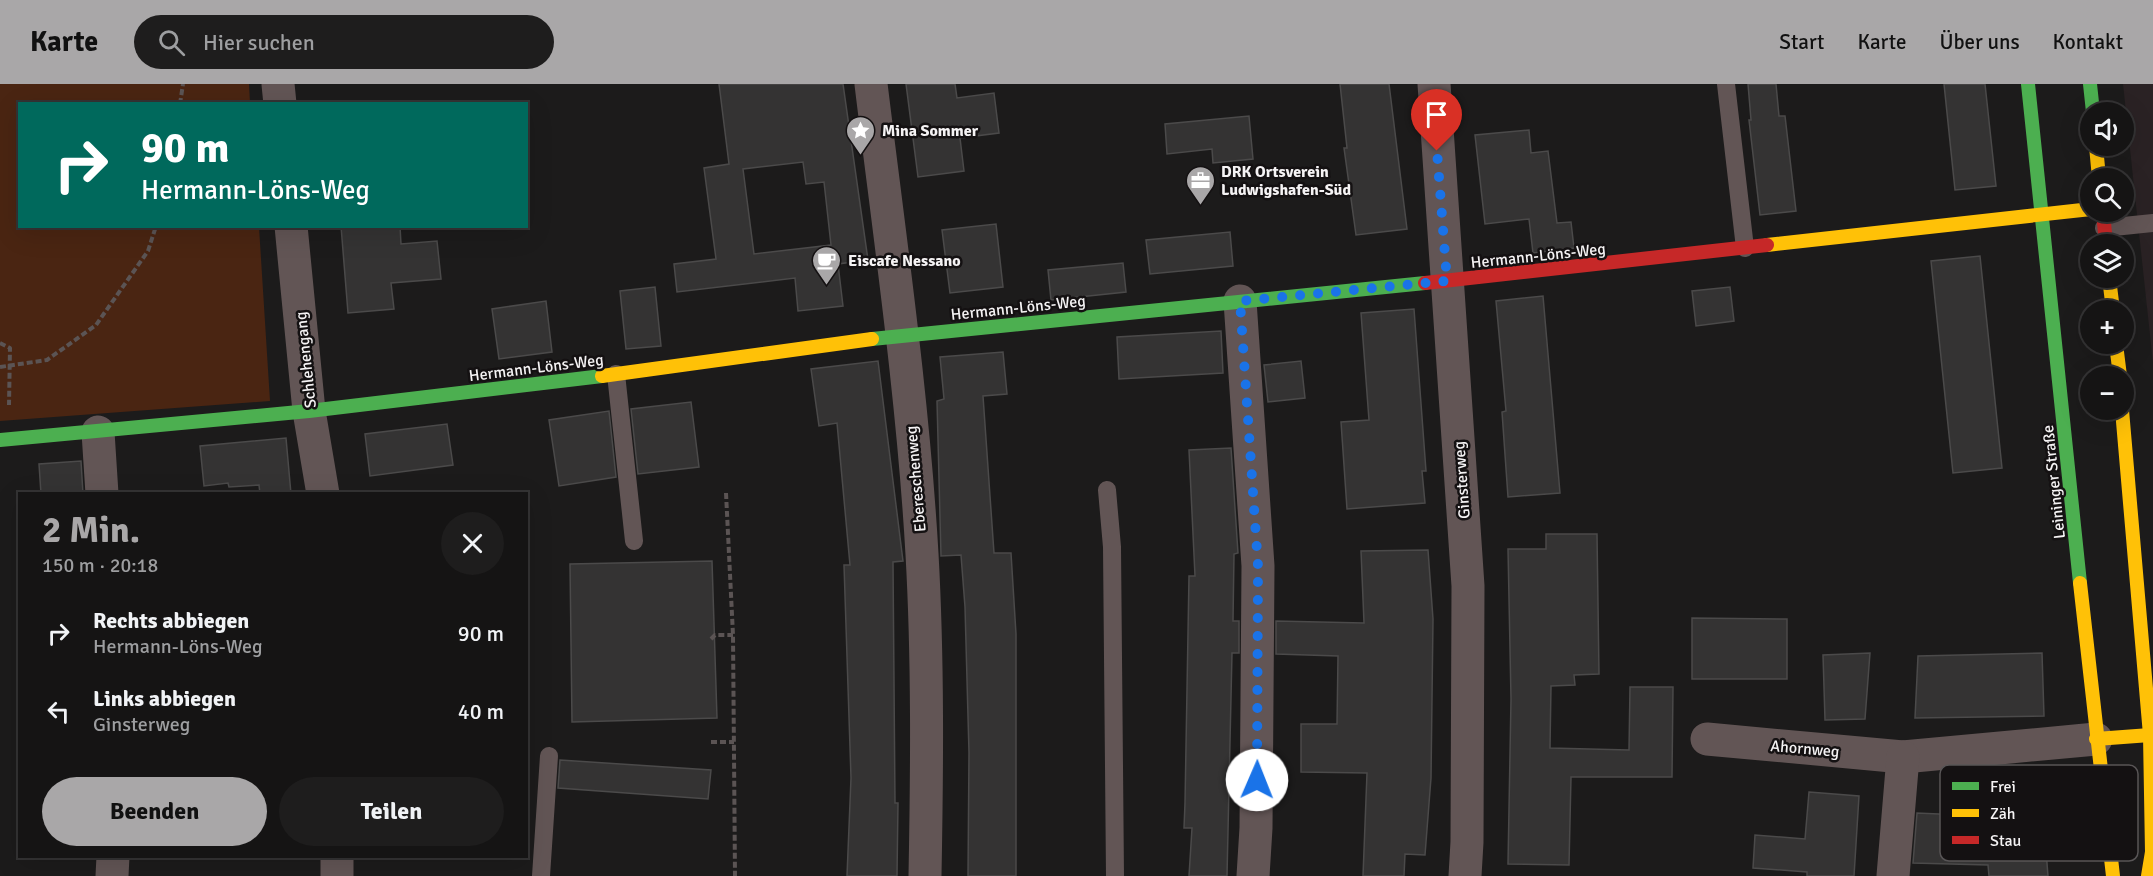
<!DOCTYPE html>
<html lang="de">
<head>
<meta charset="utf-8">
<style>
	:root { --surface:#151414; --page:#1e1d1d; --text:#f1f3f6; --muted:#9d9ea0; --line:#343334; --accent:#a9a7a8 }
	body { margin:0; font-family:Signika,sans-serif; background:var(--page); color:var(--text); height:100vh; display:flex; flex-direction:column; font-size:22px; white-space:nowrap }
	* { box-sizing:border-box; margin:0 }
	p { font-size:20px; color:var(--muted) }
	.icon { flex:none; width:33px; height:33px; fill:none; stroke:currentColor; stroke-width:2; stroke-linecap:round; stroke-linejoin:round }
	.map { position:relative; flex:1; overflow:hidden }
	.side { position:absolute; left:18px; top:408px; width:510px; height:366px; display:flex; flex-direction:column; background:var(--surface); border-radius:0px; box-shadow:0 6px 24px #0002,0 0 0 2px var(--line) }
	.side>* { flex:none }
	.hud { position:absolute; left:18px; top:18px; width:510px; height:126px; border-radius:0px; box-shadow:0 6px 24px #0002,0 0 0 2px var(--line); background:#00695c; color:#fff; overflow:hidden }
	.buttons { position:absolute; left:2080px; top:18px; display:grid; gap:12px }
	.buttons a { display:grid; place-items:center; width:54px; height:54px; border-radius:50%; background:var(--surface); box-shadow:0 6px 24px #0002,0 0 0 2px var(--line); font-size:30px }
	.pin { position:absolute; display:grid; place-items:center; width:51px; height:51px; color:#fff; margin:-62px -26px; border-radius:50% 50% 50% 0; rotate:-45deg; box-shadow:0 0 6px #0007 }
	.pin .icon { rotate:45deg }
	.me { position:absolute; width:66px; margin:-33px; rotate:1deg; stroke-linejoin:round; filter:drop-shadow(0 0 4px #0008) }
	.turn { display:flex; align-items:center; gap:21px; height:126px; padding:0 24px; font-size:27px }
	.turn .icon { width:78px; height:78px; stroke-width:2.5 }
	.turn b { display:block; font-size:42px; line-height:51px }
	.round { display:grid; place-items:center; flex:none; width:63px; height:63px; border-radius:32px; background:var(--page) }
	.overview { display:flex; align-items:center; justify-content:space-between; height:102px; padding:0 24px }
	h1 { font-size:36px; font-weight:700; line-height:45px; color:var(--accent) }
	.primary-button { display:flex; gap:12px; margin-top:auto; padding:12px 24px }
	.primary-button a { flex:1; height:69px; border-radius:36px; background:var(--accent); color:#111; font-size:24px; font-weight:700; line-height:69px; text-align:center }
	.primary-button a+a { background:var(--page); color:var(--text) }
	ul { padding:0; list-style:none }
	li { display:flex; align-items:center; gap:18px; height:78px; padding:0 24px }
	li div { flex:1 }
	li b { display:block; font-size:22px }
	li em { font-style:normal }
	header { display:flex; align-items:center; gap:36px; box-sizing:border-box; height:84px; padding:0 30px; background:var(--accent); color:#111 }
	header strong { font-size:28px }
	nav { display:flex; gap:33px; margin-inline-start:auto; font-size:21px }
	.search { width:420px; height:54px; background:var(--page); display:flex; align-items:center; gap:15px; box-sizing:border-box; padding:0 21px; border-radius:33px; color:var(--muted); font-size:22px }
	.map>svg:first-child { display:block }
	.built { fill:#2a2224 }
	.green { fill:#4a2512 }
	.building { fill:#343333; stroke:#4b4a4a; stroke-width:1.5; fill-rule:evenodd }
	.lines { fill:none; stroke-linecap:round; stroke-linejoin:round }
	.path { stroke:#5b5454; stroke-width:4; stroke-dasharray:6 3; stroke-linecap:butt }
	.lane { stroke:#625555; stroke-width:18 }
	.street { stroke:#625555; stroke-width:33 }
	.fast { stroke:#4caf50; stroke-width:14 }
	.slow { stroke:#ffc107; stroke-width:14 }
	.jam { stroke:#c62828; stroke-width:14 }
	.route { stroke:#1a73e8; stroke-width:10; stroke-dasharray:0 18 }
	.labels { text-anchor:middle; stroke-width:5; stroke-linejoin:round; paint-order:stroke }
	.poi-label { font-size:16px; font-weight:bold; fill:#f5f3f4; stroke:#141112; text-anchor:start }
	.street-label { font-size:16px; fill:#f5f3f4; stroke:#141112 }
	.key { fill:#141112; stroke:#585556; stroke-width:1.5 }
	.key-label { font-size:16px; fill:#f5f3f4 }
</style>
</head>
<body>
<header>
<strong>Karte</strong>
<div class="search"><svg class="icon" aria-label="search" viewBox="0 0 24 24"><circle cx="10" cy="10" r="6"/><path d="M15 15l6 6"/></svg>Hier suchen</div>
<nav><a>Start</a><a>Karte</a><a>Über uns</a><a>Kontakt</a></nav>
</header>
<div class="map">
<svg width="2153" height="792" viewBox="0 0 2153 792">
	<rect width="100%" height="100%" fill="#1c1b1b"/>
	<path class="built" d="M2123,0H2153V279Z"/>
	<path class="green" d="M0,0H249L250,19L20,20V142L259,143L270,317L0,337Z"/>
	<g class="building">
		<path d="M719,0H843L868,176L838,180L843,222L798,227L795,194L677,208L674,180L716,175L704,84L729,80ZM803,78L806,100L824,98L831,161L754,170L743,85Z"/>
		<path d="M906,0H955L957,14L994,9L999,49L960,54L964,87L918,93Z"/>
		<path d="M1340,0H1389L1407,145L1356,151L1344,64H1347Z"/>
		<path d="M1748,0H1776L1779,32H1785L1796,127L1760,131L1749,36H1751Z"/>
		<path d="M1944,0H1985L1996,102L1955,106Z"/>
		<path d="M1249,32L1253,75L1213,79L1212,65L1167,70L1165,40Z"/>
		<path d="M1529,46L1531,69L1548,67L1557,139L1571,138L1574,164L1533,169L1529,135L1485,140L1475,51Z"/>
		<path d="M996,140L1003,203L950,209L942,146Z"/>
		<path d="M341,142H400L401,160L437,157L441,195L391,199L394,225L348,229Z"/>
		<path d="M1230,148L1233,182L1150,190L1146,156Z"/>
		<path d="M1980,172L2002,384L1953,389L1931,177Z"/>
		<path d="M1123,179L1126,208L1051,216L1048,186Z"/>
		<path d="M655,203L661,262L626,265L620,207Z"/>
		<path d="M1730,203L1734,237L1696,242L1692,207Z"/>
		<path d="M1543,212L1560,409L1508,413L1502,328L1506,327L1496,217Z"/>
		<path d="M546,217L552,268L499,275L492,225Z"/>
		<path d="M1414,225L1426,387H1422L1425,419L1347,425L1341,338L1369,336L1361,229Z"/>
		<path d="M1221,247L1223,289L1119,295L1117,253Z"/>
		<path d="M1003,268L1007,310L983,312L994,469H1011L1016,550V792H968L969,669L965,523L961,471L941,472L937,317L944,315L940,273Z"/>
		<path d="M878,277L903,477L893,478L895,719H898L897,792H847L851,694L844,481H850L837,339L819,342L811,285Z"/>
		<path d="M1301,277L1305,314L1268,318L1264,281Z"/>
		<path d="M691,318L699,383L638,390L631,325Z"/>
		<path d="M609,327L616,393L559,402L549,336Z"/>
		<path d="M447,340L453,381L370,392L365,350Z"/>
		<path d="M286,354L291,410H260L259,401L229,403L228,399L204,402L200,362Z"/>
		<path d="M1231,364L1238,469L1234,470L1233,537H1239V569H1232L1227,792H1189L1192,744H1184L1185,719L1189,492H1195L1189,366Z"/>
		<path d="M81,377L83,410H41L39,380Z"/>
		<path d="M1546,450H1597L1599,590L1574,591L1575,601L1551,602L1550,664L1629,666L1630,603H1673L1672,693H1571L1569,781L1508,780L1511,615L1508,465H1546Z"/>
		<path d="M1428,466L1433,535L1431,694L1425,771L1405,770L1404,792H1363L1367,689L1301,688V640H1337L1338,572L1276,570V537L1364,539L1361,467Z"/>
		<path d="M712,477L717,634L572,638L570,480Z"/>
		<path d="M1692,534L1787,535V595H1692Z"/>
		<path d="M1870,569L1865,635L1825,636L1823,571Z"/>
		<path d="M2042,569L2044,632L1915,634L1918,572Z"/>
		<path d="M560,676L711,686L708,715L558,704Z"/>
		<path d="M1809,708L1859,712L1854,792H1807V788L1753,784L1755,751L1805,755Z"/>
		<path d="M2042,715L2048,792H1989L1988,781L1913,779L1917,729L1984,732L1983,719Z"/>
	</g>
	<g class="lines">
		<g class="path">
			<path d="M180,20L183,0"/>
			<path d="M0,259L10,264L9,321"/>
			<path d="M0,283L47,276L96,241L148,167L156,142"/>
			<path d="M726,409L733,551L735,792"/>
			<path d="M711,555L715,551H733"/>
			<path d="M711,658H734"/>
		</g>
		<g class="lane">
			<path d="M1726,0L1745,164"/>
			<path d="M2104,144L2153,139"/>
			<path d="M616,290L634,457"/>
			<path d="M1107,406L1112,463L1115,792"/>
			<path d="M541,792L549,672"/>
		</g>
		<g class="street">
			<path d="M278,0L280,20"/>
			<path d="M871,0C890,156 913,313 922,470C928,577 927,685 925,792"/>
			<path d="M1434,0L1468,502L1467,758L1465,792"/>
			<path d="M291,142L309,327L323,410"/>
			<path d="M1240,217L1258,482L1256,744L1253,792"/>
			<path d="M98,348L102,410"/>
			<path d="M1707,655L1903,673L2096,655"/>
			<path d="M112,792L113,772"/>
			<path d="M337,792V772"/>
			<path d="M1893,792L1903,673"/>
		</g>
		<g class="fast">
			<path d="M2028,0L2080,499"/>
			<path d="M2090,0L2093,28"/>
			<path d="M872,255L1425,199"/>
			<path d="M0,356L309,327L602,292"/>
		</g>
		<g class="slow">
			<path d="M2096,62L2099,94"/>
			<path d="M1767,161L2091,125"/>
			<path d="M2109,194L2113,226"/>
			<path d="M2116,260L2120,292"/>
			<path d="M602,292L872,255"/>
			<path d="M2122,326L2150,651L2152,768L2148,792"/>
			<path d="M2080,499L2113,792"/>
			<path d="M2096,655L2150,651"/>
		</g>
		<g class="jam">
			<path d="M2103,128L2106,160"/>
			<path d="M1425,199L1767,161"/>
		</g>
	</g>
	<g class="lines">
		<path class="route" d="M1257,696L1258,482L1240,217L1447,197L1437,67"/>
	</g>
	<defs>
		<symbol id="sight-pin" viewBox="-11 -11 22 30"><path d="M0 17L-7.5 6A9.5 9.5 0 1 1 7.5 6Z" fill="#a9a7a8" stroke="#141112"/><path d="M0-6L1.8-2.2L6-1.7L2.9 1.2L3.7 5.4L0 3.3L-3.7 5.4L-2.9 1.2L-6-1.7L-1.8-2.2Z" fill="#fff"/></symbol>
		<symbol id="office-pin" viewBox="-11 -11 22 30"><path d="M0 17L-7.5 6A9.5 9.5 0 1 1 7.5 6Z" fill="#a9a7a8" stroke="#141112"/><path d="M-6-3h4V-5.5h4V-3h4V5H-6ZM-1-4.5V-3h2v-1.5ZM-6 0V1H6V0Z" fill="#fff"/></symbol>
		<symbol id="cafe-pin" viewBox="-11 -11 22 30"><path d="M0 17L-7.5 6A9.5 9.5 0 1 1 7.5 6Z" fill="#a9a7a8" stroke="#141112"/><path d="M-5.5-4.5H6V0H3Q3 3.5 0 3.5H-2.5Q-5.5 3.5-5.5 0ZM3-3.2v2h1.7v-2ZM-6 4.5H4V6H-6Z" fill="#fff"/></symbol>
	</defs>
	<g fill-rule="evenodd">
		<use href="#sight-pin" x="844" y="30" width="33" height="45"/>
		<use href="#office-pin" x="1184" y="80" width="33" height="45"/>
		<use href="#cafe-pin" x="810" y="160" width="33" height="45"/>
	</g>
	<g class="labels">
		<g class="poi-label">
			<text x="882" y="52">Mina Sommer</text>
			<text x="1221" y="93">DRK Ortsverein<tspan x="1221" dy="18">Ludwigshafen-Süd</tspan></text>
			<text x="848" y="182">Eiscafe Nessano</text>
		</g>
		<g class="street-label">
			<text transform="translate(1538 171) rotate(-6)" y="6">Hermann-Löns-Weg</text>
			<text transform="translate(1018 223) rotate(-6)" y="6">Hermann-Löns-Weg</text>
			<text transform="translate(305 276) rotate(-96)" y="6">Schlehengang</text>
			<text transform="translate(536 283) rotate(-7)" y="6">Hermann-Löns-Weg</text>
			<text transform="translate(915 395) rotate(-95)" y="6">Ebereschenweg</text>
			<text transform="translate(1461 396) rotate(-94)" y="6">Ginsterweg</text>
			<text transform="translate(2053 398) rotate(-96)" y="6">Leininger Straße</text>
			<text transform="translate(1805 664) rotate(5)" y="6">Ahornweg</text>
		</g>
	</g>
	<rect x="1940" y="681" width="198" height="96" rx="9" class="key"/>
	<rect x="1952" y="698" width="27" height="8" fill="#4caf50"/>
	<rect x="1952" y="725" width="27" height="8" fill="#ffc107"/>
	<rect x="1952" y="752" width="27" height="8" fill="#c62828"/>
	<g class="key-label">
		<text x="1990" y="708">Frei</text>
		<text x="1990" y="735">Zäh</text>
		<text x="1990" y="762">Stau</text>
	</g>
</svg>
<div class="buttons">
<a><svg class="icon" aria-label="sound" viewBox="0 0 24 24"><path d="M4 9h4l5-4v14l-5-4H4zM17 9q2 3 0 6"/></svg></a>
<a><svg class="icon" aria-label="search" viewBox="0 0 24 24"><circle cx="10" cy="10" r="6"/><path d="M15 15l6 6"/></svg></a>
<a><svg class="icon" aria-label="layers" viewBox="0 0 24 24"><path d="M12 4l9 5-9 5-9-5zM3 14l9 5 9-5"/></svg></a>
<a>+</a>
<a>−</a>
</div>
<div class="pin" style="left:1437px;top:67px;background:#d93025"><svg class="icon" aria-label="arrive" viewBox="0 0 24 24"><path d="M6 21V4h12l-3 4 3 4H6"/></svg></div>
<svg class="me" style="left:1257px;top:696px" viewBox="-20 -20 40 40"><circle r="19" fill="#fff"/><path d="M0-13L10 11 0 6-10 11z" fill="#1a73e8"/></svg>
<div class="hud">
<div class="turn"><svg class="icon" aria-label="right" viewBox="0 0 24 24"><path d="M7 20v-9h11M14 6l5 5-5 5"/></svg><div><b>90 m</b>Hermann-Löns-Weg</div></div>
</div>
<section class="side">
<div class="overview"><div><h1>2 Min.</h1><p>150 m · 20:18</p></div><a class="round"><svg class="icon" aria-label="close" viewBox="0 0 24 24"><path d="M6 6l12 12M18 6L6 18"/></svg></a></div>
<ul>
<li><svg class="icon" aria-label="right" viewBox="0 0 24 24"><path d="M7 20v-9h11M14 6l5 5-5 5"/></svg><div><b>Rechts abbiegen</b><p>Hermann-Löns-Weg</p></div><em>90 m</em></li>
<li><svg class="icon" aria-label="left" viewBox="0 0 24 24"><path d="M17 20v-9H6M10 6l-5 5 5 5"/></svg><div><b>Links abbiegen</b><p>Ginsterweg</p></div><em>40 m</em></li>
</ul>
<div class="primary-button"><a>Beenden</a><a>Teilen</a></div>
</section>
</div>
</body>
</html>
